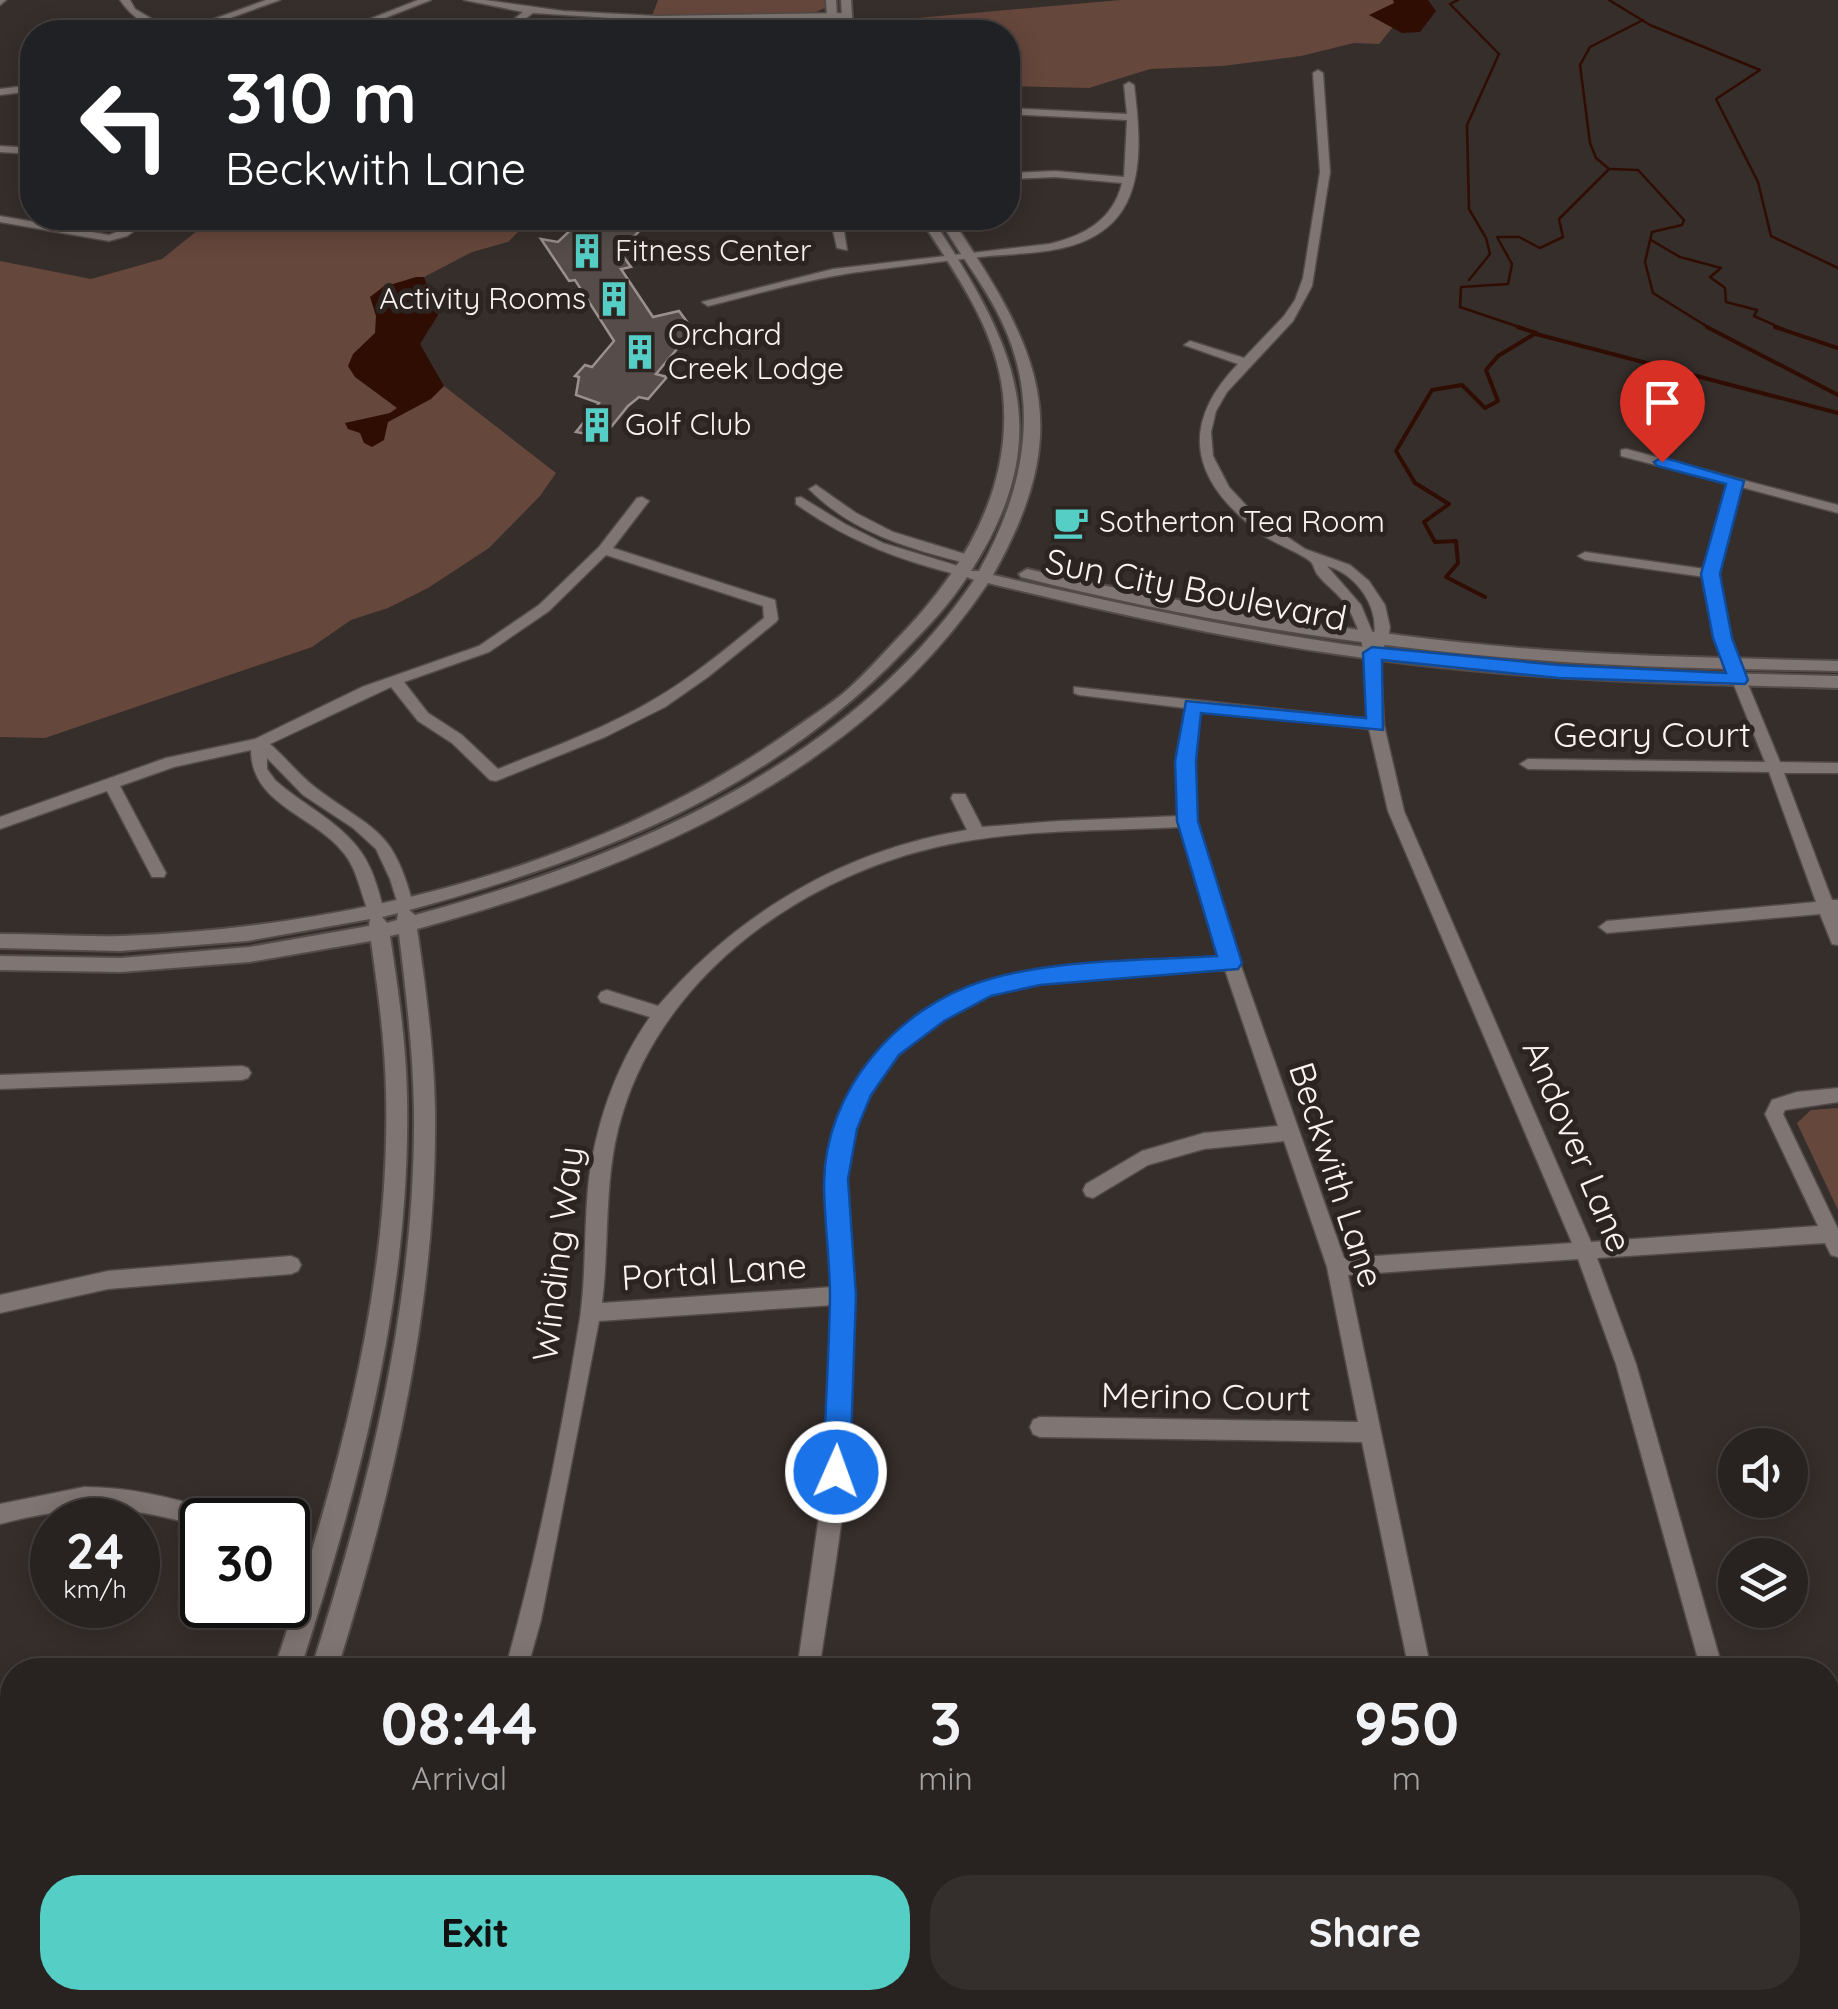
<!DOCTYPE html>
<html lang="en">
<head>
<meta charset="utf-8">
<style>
	:root { --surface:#282220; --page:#342f2d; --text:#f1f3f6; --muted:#a5a4a5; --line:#443f3e; --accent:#55cec6 }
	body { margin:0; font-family:Quicksand,sans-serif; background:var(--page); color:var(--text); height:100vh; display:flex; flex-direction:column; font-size:38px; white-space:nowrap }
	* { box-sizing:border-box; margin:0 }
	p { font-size:32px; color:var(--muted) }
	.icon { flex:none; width:55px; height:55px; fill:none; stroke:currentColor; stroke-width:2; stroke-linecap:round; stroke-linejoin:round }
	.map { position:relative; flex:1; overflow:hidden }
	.details { position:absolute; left:0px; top:1658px; width:1840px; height:352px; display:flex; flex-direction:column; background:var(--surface); border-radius:40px 40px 0 0; box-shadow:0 5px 25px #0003,0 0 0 2px var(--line) }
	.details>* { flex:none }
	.hud { position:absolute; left:20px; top:20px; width:1000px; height:210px; border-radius:40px; box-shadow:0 5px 25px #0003,0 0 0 2px var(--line); background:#202124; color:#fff; overflow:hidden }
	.controls { position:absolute; left:1718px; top:1428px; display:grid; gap:20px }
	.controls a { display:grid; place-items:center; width:90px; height:90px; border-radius:50%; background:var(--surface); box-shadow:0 5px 25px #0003,0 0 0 2px var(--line); font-size:50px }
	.speed { position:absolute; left:30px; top:1498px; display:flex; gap:20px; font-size:50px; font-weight:700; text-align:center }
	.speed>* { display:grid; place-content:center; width:130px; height:130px; border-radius:50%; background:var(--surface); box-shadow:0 5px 25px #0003,0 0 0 2px var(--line); line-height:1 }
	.speed small { font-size:25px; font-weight:400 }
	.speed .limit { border:5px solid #111; border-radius:15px; background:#fff; color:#111 }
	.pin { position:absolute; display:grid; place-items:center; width:85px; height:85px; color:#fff; margin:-102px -42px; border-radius:50% 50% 50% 0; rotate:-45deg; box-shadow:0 0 10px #0007 }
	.pin .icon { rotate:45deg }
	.me { position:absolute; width:110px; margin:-55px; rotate:2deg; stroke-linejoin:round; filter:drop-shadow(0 0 8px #0008) }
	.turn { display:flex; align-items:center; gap:35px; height:210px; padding:0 40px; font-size:45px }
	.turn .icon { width:130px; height:130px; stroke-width:2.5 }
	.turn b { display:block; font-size:70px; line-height:85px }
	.eta { display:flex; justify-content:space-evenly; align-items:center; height:170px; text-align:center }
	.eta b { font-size:60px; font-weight:700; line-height:70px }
	.button { display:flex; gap:20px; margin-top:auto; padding:20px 40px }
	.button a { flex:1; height:115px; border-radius:40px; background:var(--accent); color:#111; font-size:40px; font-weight:700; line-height:115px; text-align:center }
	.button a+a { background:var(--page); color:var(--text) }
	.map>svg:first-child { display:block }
	.green { fill:#66473c }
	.water { fill:#300d03 }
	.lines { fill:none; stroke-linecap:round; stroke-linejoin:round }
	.stream-far1 { stroke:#300d03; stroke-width:2.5 }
	.stream { stroke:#300d03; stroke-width:4 }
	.building { fill:#564d4a; stroke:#9a908d; stroke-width:2.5 }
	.minor-casing { stroke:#524b49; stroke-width:3 }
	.tertiary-casing { stroke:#524b49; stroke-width:4 }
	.minor { fill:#7f7572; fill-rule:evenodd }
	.tertiary { fill:#7f7572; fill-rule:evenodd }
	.route { fill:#1a73e8; stroke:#114b97; stroke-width:2.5 }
	.labels { text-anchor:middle; stroke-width:10; stroke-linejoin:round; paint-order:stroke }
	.far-poi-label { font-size:30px; fill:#f9f3f1; stroke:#2c2421; text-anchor:start }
	.street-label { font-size:35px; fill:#f9f3f1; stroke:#2c2421 }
</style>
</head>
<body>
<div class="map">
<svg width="1838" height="2009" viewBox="0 0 1838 2009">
	<rect width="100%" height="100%" fill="#362e2b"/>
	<g class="green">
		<path d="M658,0H827V7L812,14L652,16Z"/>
		<path d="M1120,0H1415L1379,44L1354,43L1301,56L1222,66L1150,69L1089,88L1008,86V32H862L861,23Z"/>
		<path d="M757,23L820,25L821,32H624L627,24Z"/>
		<path d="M213,218H561L518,232L508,242L472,252L424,277L403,346L444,386L556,473L540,496L489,548L428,588L388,608L351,620L312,647L45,738L0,737V261L91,279L162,259Z"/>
		<path d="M1838,1108V1210L1797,1123L1811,1110Z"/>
	</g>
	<g class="water">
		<path d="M1393,0H1428L1436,11L1420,32L1402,33L1369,15L1394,3Z"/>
		<path d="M416,277H424L438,315L420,344L444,386L431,399L388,422L384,440L372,447L364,443L360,433L348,429L345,423L390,413L397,408L355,377L348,366L353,354L375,333L376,316L370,297L383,287Z"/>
	</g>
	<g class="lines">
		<g class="stream-far1">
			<path d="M1458,0L1450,4L1499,54L1467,125L1469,209L1486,238L1490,254L1469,280"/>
			<path d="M1609,0L1650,25L1760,70L1716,99L1758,182L1771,236L1838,268"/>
			<path d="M1610,169L1638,170L1684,220L1682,225L1652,232L1645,262L1653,293L1711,329"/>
			<path d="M1651,240L1680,257L1721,268L1710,277L1725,288L1726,302L1757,310L1754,316L1783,329"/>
			<path d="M1525,329L1460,307L1461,287L1508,284L1512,264L1497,237H1519L1540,248L1563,237L1559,219L1609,169L1596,158L1590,143L1580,65L1590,47L1643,20"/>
		</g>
		<g class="stream">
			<path d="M1707,327L1838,395"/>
			<path d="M1775,327L1838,348"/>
			<path d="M1536,334L1838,413"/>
			<path d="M1485,597L1446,577L1458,563L1456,541L1435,542L1424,522L1449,504L1415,483L1396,451L1432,390L1462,385L1485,408L1498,401L1486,370L1498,356L1536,333L1518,327"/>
		</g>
	</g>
	<path class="building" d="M582,219L640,230L620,252L631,267L621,269L653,317L679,311L693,330L656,374L667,377L648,399L639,397L628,406L603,437L576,432L599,403L576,395L579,377L575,376L585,365L592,367L614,341L575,280L569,281L541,239L558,242Z"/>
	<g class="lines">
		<defs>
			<g id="minor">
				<path d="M0,0H6L0,5Z"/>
				<path d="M120,0H130L135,9L174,32C154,33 131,17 120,0Z"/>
				<path d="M266,0H280L191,32H178Z"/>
				<path d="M418,0H431L349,32H337Z"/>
				<path d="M464,0H485L563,11L657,16L846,13L851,16L846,19L657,21L533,13L507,32H498L523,12Z"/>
				<path d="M1318,70L1323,73L1330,172L1312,286L1293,321L1227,392L1216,411L1211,432L1213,456L1229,487L1255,515L1305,549L1350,565L1369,581L1385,605L1390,627L1388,639L1380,653L1384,725L1404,811L1591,1242L1818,1226L1765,1114L1772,1100L1797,1092L1838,1088V1102L1785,1110L1783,1114L1838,1229V1257L1831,1255L1825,1243L1597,1258L1636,1364L1723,1670H1701L1616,1364L1578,1259L1348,1275L1431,1670H1409L1362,1442L1040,1437L1033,1434L1030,1427L1033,1420L1040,1417L1358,1422L1327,1267L1284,1141L1204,1149L1148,1165L1093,1198L1086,1196L1083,1190L1086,1184L1142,1151L1204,1133L1278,1126L1225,970C1107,977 960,964 884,1074C862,1106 849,1141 845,1180C842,1225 853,1270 853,1316C852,1361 852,1407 849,1452C843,1525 830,1598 819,1670H797L825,1474L833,1305L599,1321L541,1620L527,1670H505C537,1556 561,1436 580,1318C586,1275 584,1232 588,1188C594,1129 615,1066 650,1017L601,1002L598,997L601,992L607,990L658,1006C739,912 844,850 967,830L951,798L953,794H965L982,827L1059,821L1179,816L1177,761L1185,708L1079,695L1074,693V687L1368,719C1367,681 1368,642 1348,608C1340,594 1326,586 1317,574C1314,569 1314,565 1310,561C1297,551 1277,545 1263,535C1195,485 1175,429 1238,364L1184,345L1190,341L1244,358L1284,316L1295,300L1303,278L1320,172L1313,73ZM1327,566C1356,574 1379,606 1374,636L1361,605ZM1200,709L1369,729L1388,811L1572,1243L1344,1258L1240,963L1195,821L1193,761ZM1181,827L1221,957C1098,965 949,954 869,1067C846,1100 830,1139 826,1180C823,1215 831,1251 833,1287L602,1303C610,1240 603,1177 622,1115C666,968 814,868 961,842C1032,829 1108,831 1181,827Z"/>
				<path d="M1129,82L1134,85C1139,126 1147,189 1112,223C1078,256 1024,252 980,257C937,262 894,267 851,273C802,281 755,294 708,306L702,302L833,269L1049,244C1084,236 1113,220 1122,183L1055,177L1008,179V173L1055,171L1124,177L1127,120L1008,114V108L1127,114L1124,85Z"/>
				<path d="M32,85V91L0,95V89Z"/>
				<path d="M0,146L32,148V154L0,152Z"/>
				<path d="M0,216L109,235C125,230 135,217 152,218L127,236L109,241L0,222Z"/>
				<path d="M830,218H842L847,250L837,248Z"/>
				<path d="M1626,449L1838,505V513L1741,487L1718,574L1729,638L1780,762L1838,763V773H1784L1832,900H1838V945L1832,944L1820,914L1607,933L1599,927L1607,921L1816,902L1769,772L1528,769L1520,764L1528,759L1765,762L1715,638L1705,577L1585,560L1578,556L1585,552L1705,569L1729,484L1621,456V450Z"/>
				<path d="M816,485L856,513L893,532L975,557L977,560L970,564C913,550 852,533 809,489Z"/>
				<path d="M642,497L649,501L613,548L775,600L778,619L776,622L708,677L665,707L605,737L496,781L490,780L452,743L418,721L391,687L270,744C286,758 299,775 316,788C373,831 393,827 413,904L411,908H399L390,879L376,849L353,828L303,795L267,758V769L275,780C304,806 345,824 365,858C375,875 379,893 384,911L376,917L370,915C360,894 358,869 342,851C312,815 251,804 251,750L174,767L120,786L166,873L164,877H152L107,791L0,829V817L166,758L255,739L362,687L479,646L539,605L599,547L637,498ZM606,555L763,606L764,618C728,647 693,677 653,700C604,729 550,748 498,769L462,735L428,713L404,682L489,652L549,611Z"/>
				<path d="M801,497L845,524L883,543L968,569L970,572L963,576C901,561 848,541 796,504V498Z"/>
				<path d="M242,1066L248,1068L251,1073L248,1078L242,1080L0,1089V1075Z"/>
				<path d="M291,1256L298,1259L301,1265L298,1271L291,1274L108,1289L0,1313V1295L108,1271Z"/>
				<path d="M84,1487C129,1487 170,1497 213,1510L221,1513L224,1520H202V1527C124,1504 79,1504 0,1524V1504Z"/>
				<path d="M0,1760C17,1767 13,1786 12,1802C0,1795 0,1776 0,1760Z"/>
				<path d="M1828,1988L1837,2009H1811L1807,1998H1828Z"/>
				<path d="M392,1998H418L413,2009H387Z"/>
				<path d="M614,1998H671L677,2000L681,2009H623L618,2007Z"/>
				<path d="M722,1998H748L745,2009H719Z"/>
				<path d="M1211,1998H1306L1302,2007L1297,2009H1201L1205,2000Z"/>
			</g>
			<g id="tertiary">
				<path d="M826,0H836L838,32H828Z"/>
				<path d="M841,0H851L853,32H843Z"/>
				<path d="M920,218H932C1012,342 1061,430 971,571H979C1023,493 1042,406 1002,322C985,285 958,253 939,218H951C1039,350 1078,424 993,575C1132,607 1271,637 1412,653C1553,670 1696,672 1838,676V688C1696,684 1554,681 1413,664C1269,648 1128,617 988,583C859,776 633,870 417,929C426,989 434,1050 435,1111C437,1303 394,1487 337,1670H311C369,1488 416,1302 414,1109C413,1050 406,992 399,934L390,936C398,989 406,1042 407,1096C411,1294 360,1483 300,1670H274C336,1483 391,1291 386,1092C385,1041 378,991 371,941L249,962L121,972L0,970V956L121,958L249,947L369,926L370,919L247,941L120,951L0,948V934C40,934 81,937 121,936C354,927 600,866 792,730C810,717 830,705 847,690C864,675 879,658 895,641C960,575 1013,492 1003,394C996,328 954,272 920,218ZM967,577L974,580C849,765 623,859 415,915L409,910C596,859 766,794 903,652C927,628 949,605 967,577ZM398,913L397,920L387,923L382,917Z"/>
				<path d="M1027,569C1190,605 1354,634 1520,648C1626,657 1732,658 1838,661V671C1747,669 1655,668 1564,662C1382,650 1198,622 1021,577L1019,574Z"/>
				<path d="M126,1998H157L152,2009H121Z"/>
				<path d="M169,1998H200L195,2009H164Z"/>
			</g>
		</defs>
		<use href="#minor" class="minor-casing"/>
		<use href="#tertiary" class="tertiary-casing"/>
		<use href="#minor" class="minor"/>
		<use href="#tertiary" class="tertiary"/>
	</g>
	<path class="route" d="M1662,457L1744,481L1720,574L1732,638L1748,680L1745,684L1559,678L1382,660L1383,730L1201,713L1196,761L1198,821L1242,963L1238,969L1040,985L991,996L944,1021L899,1055L871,1095L857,1129L848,1179L856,1295L850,1472L846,1481L836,1485L827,1481L823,1472C825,1413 829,1355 830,1297C830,1259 824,1221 824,1183C825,1090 897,1008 983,981C1057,958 1140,961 1217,956L1177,821L1175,761L1186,701L1366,718L1363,653L1372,647L1559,665L1726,673L1713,638L1701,574L1726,484L1657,466L1654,462Z"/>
	<defs>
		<symbol id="building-bare" viewBox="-9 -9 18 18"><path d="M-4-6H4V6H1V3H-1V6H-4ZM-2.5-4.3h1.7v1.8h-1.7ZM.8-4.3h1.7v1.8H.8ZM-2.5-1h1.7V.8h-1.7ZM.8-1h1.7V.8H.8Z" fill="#55cec6" stroke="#2c2421" stroke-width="2.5" paint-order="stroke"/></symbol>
		<symbol id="cafe-bare" viewBox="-9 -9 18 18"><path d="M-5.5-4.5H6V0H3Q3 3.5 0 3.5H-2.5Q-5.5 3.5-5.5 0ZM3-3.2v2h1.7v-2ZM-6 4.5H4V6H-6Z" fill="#55cec6" stroke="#2c2421" stroke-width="2.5" paint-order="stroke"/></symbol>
	</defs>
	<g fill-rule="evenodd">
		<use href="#building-bare" x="562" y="226" width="50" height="50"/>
		<use href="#building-bare" x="589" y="274" width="50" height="50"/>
		<use href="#building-bare" x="615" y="327" width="50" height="50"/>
		<use href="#building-bare" x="572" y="400" width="50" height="50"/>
		<use href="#cafe-bare" x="1046" y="497" width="50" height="50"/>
	</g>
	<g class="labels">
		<g class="far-poi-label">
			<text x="615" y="261">Fitness Center</text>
			<text x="586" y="309" text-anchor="end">Activity Rooms</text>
			<text x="668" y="345">Orchard<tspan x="668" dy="34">Creek Lodge</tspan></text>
			<text x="625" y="435">Golf Club</text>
			<text x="1099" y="532">Sotherton Tea Room</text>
		</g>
		<g class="street-label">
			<text transform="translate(1196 590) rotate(11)" y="12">Sun City Boulevard</text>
			<text x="1652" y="747">Geary Court</text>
			<text transform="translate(1577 1146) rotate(67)" y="12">Andover Lane</text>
			<text transform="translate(1336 1175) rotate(72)" y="12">Beckwith Lane</text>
			<text transform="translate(558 1254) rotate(-83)" y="12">Winding Way</text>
			<text transform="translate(714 1272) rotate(-4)" y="12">Portal Lane</text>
			<text transform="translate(1206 1397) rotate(1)" y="12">Merino Court</text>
		</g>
	</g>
</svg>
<div class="controls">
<a><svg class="icon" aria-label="sound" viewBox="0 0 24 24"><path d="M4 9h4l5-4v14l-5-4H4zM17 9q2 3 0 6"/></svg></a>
<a><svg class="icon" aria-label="layers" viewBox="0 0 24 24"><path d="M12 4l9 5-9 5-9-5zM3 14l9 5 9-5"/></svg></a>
</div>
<div class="speed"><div>24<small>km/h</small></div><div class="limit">30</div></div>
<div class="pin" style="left:1662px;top:462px;background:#d93025"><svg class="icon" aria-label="arrive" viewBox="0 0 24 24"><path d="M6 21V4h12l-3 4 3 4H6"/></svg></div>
<svg class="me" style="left:836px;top:1472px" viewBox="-20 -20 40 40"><circle r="17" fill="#1a73e8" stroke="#fff" stroke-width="3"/><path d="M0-11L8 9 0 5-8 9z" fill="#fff"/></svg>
<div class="hud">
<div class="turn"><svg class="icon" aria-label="left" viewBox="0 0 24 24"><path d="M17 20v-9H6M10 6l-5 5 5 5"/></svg><div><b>310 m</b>Beckwith Lane</div></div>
</div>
<section class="details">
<div class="eta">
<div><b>08:44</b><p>Arrival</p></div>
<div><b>3</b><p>min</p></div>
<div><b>950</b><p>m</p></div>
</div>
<div class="button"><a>Exit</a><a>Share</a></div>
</section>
</div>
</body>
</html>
